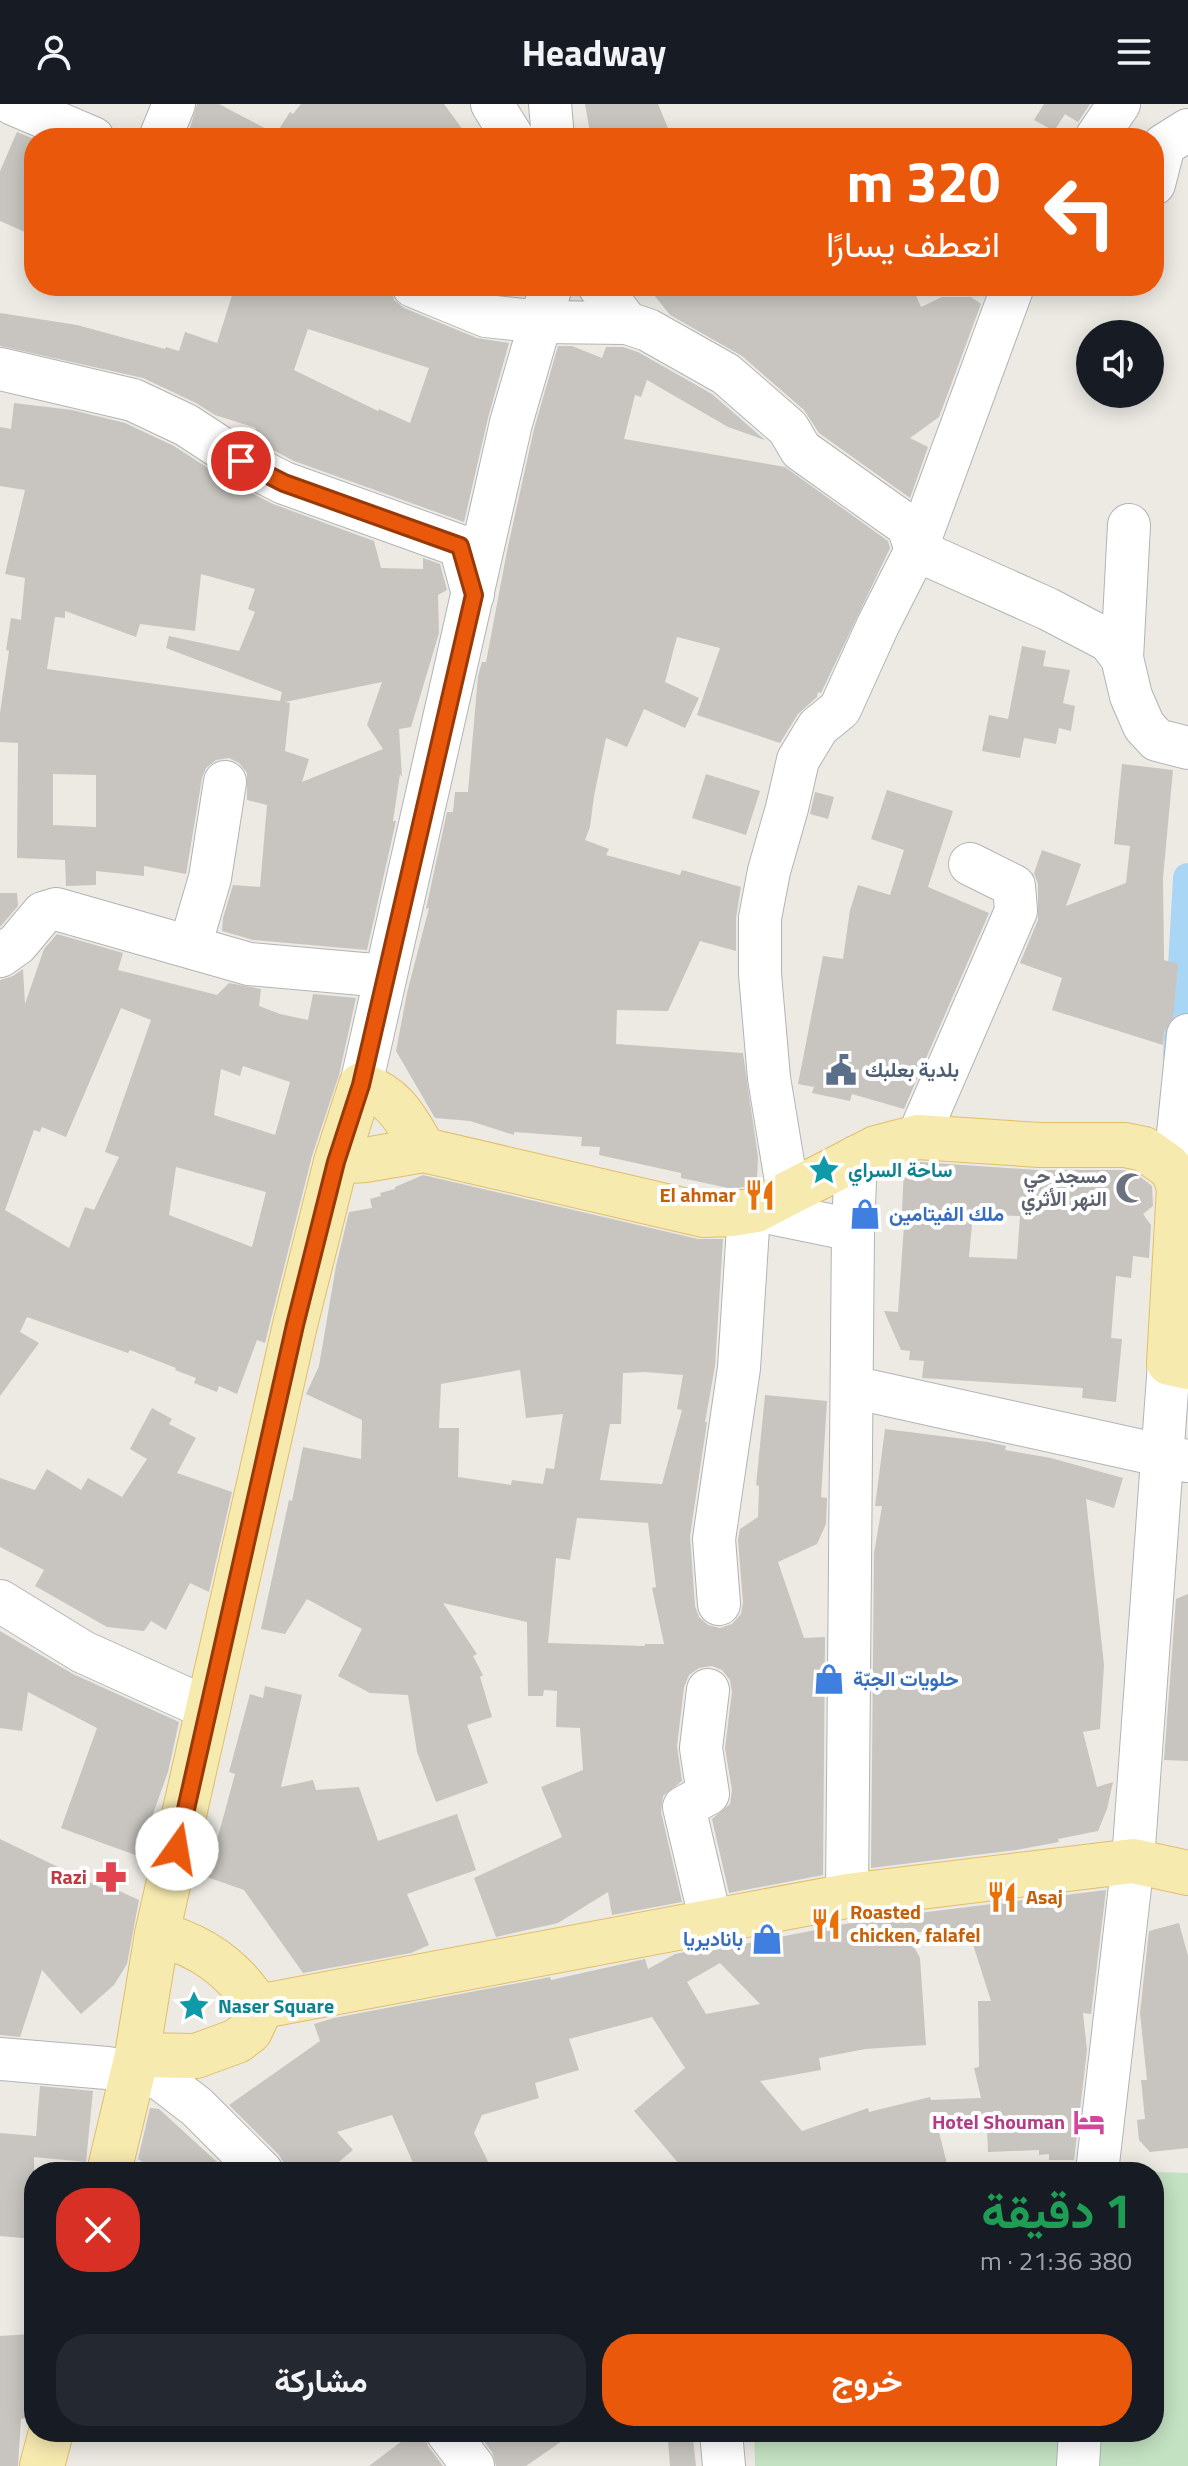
<!DOCTYPE html>
<html lang="ar">
<head>
<meta charset="utf-8">
<style>
	:root { --surface:#171b24; --page:#242831; --text:#f1f3f6; --muted:#9ea1a6; --accent:#ea580c }
	body { margin:0; font-family:"Titillium Web",Vazirmatn,sans-serif; background:var(--page); color:var(--text); direction:rtl; height:100vh; display:flex; flex-direction:column; font-size:30px; white-space:nowrap }
	* { box-sizing:border-box; margin:0 }
	p { font-size:26px; color:var(--muted) }
	.icon { flex:none; width:44px; height:44px; fill:none; stroke:currentColor; stroke-width:2; stroke-linecap:round; stroke-linejoin:round }
	.map { position:relative; flex:1; overflow:hidden; direction:ltr }
	.side { position:absolute; left:24px; top:2058px; width:1140px; height:280px; display:flex; flex-direction:column; background:var(--surface); border-radius:32px; box-shadow:0 4px 20px #0003; direction:rtl }
	.side>* { flex:none }
	.hud { position:absolute; left:24px; top:24px; width:1140px; height:168px; border-radius:32px; box-shadow:0 4px 20px #0003; direction:rtl; background:#ea580c; color:#fff; overflow:hidden }
	.controls { position:absolute; left:1076px; top:216px; display:grid; gap:16px }
	.controls a { display:grid; place-items:center; width:88px; height:88px; border-radius:50%; background:var(--surface); box-shadow:0 4px 20px #0003; font-size:40px }
	.pin { position:absolute; display:grid; place-items:center; width:68px; height:68px; color:#fff; margin:-34px; border:4px solid #fff; border-radius:50%; box-shadow:0 2px 8px #0007 }
	.me { position:absolute; width:88px; margin:-44px; rotate:13deg; stroke-linejoin:round; filter:drop-shadow(0 0 6px #0008) }
	.turn { display:flex; align-items:center; gap:28px; height:168px; padding:0 32px; font-size:36px }
	.turn .icon { width:104px; height:104px; stroke-width:2.5 }
	.turn b { display:block; font-size:56px; line-height:68px }
	.round { display:grid; place-items:center; flex:none; width:84px; height:84px; border-radius:32px; background:var(--page) }
	.headline { display:flex; align-items:center; justify-content:space-between; height:136px; padding:0 32px }
	h1 { font-size:48px; font-weight:700; line-height:60px; color:#1e9e55 }
	.cta { display:flex; gap:16px; margin-top:auto; padding:16px 32px }
	.cta a { flex:1; height:92px; border-radius:32px; background:var(--accent); color:#fff; font-size:32px; font-weight:700; line-height:92px; text-align:center }
	.cta a+a { background:var(--page); color:var(--text) }
	header { display:flex; justify-content:space-between; align-items:center; height:104px; padding:0 32px; background:var(--surface); font-size:36px; font-weight:700 }
	.map>svg:first-child { display:block }
	.green { fill:#c3e2c2 }
	.lines { fill:none; stroke-linecap:round; stroke-linejoin:round }
	.canal { stroke:#aad6f6; stroke-width:30 }
	.building { fill:#c8c5c0; fill-rule:evenodd }
	.minor-casing { stroke:#b1b4b7; stroke-width:44 }
	.major-casing { stroke:#e2be67; stroke-width:46 }
	.minor { stroke:#fff; stroke-width:42 }
	.major { stroke:#f6eaaf; stroke-width:44 }
	.route-casing { stroke:#983908; stroke-width:20 }
	.route { stroke:#ea580c; stroke-width:14 }
	.labels { text-anchor:middle; stroke-width:8; stroke-linejoin:round; paint-order:stroke }
	.service-label { font-size:20px; font-weight:bold; fill:#4e5e75; stroke:#fff; text-anchor:start }
	.culture-label { font-size:20px; font-weight:bold; fill:#0d838f; stroke:#fff; text-anchor:start }
	.worship-label { font-size:20px; font-weight:bold; fill:#5b616d; stroke:#fff; text-anchor:end }
	.food-label { font-size:20px; font-weight:bold; fill:#c56008; stroke:#fff; text-anchor:start }
	.shop-label { font-size:20px; font-weight:bold; fill:#366cbe; stroke:#fff; text-anchor:start }
	.health-label { font-size:20px; font-weight:bold; fill:#be3a42; stroke:#fff; text-anchor:end }
	.hotel-label { font-size:20px; font-weight:bold; fill:#b23c85; stroke:#fff; text-anchor:end }
</style>
</head>
<body>
<header><svg class="icon" aria-label="menu" viewBox="0 0 24 24"><path d="M4 6h16M4 12h16M4 18h16"/></svg>Headway<svg class="icon" aria-label="person" viewBox="0 0 24 24"><circle cx="12" cy="8" r="4"/><path d="M4 21q1-7 8-7t8 7"/></svg></header>
<div class="map">
<svg width="1188" height="2362" viewBox="0 0 1188 2362">
	<rect width="100%" height="100%" fill="#eceae3"/>
	<path class="green" d="M1154,2068L1188,2069V2362H755L754,2328H1154Z"/>
	<g class="lines">
		<path class="canal" d="M1178,951L1188,774"/>
	</g>
	<g class="building">
		<path d="M197,0H219L276,30L290,8L293,10L301,0H444L469,34H187Z"/>
		<path d="M585,0H658L672,34H591Z"/>
		<path d="M1044,0H1090L1078,18L1065,10L1054,27L1034,16Z"/>
		<path d="M17,28L34,35V132L0,117V67Z"/>
		<path d="M235,182H310L337,189L339,182H390L394,196L404,204L477,234L509,239L488,314L464,418L294,357L250,334L256,324L215,311L196,299L143,274L0,242V209L77,221L165,245L166,243L179,247L185,228L217,239ZM308,225L429,264L410,319L379,305L378,307L294,266Z"/>
		<path d="M476,182H526L523,192L492,188Z"/>
		<path d="M647,182H912L921,203L942,193H971L981,200L939,313L910,334L928,343L910,394L819,329L804,306L742,252L670,211Z"/>
		<path d="M558,242H572L602,254L606,243H623L638,248L712,290L765,336L728,323L647,276L641,293L635,291L624,335L785,363L888,437L890,444L821,589L818,588L817,593L798,610L780,639L697,611L720,544L677,533L665,578L699,594L685,624L644,605L627,643L606,634L594,692L590,723L585,736L609,745L606,751L680,771L682,766L741,783L736,814V847L700,837L668,907L617,906L616,940L743,949L758,1053L757,1077L748,1082L733,1085L681,1074V1069L599,1051L600,1043L581,1042L582,1033L514,1028V1031L470,1017L435,1014L396,947L407,889L429,804L426,805L447,708H453L455,688H468L478,572L482,558H486L507,447L534,325Z"/>
		<path d="M14,299L72,306L125,319L174,342L228,377L273,400L374,437L381,464L423,465V454L440,460L447,486L438,491L439,529L411,623L399,625L402,673L400,670L393,717H396L367,846L253,836L222,827L223,814L233,781L260,783L267,701L247,696V669L239,659L229,654L216,656L206,664L202,674L186,770L144,762V772L96,767V781L66,782L65,756L17,754L18,639L0,638V609L9,547L6,546L11,514L21,516L25,474L5,470L25,386L0,382V323L11,325ZM201,470L255,485L248,505L255,508L239,547L169,532L166,544L282,588L280,597L47,565L55,513L65,514V507L136,533L140,520L195,527ZM382,578L367,621L383,645L302,678L309,655L285,647L290,599L285,598ZM53,670L96,671V723L53,721Z"/>
		<path d="M1022,542L1046,547L1043,562L1070,566L1063,599L1075,602L1071,627L1059,624L1056,640L1024,634L1020,654L982,647L989,611L1008,615Z"/>
		<path d="M1122,660L1173,666L1163,774L1164,856L1178,860L1173,914L1164,928L1163,941L1052,906L1062,874L1020,859L1038,816V780L1034,769L1042,746L1081,760L1066,802L1126,779L1130,742L1114,740Z"/>
		<path d="M706,670L760,687L746,731L692,714Z"/>
		<path d="M887,686L953,707L928,783L989,809L904,1005L852,990L850,997L812,989L814,983L798,980L823,852L843,855L850,806L858,781L890,791L904,746L871,735Z"/>
		<path d="M815,688L834,693L828,715L810,710Z"/>
		<path d="M0,789H17L18,802L0,823Z"/>
		<path d="M57,830L123,849L118,866L217,891L229,879L261,885L259,902L280,910L308,916L313,890L356,894L339,971L312,1052L265,1239L257,1236L237,1290L219,1282L217,1288L194,1279L196,1274L175,1266L176,1264L130,1246L128,1249L27,1213L20,1228L39,1239L0,1292V876L13,872L23,865L25,900L44,845ZM121,904L151,916L105,1048L119,1053L94,1106L85,1103L69,1144L5,1106L34,1026L40,1028L42,1023L66,1033ZM243,962L290,978L275,1031L214,1011L221,965L240,972ZM176,1063L266,1088L252,1143L169,1111Z"/>
		<path d="M920,1058L1038,1066H1122L1134,1068L1152,1082L1153,1102L1143,1110L1151,1121L1149,1154L1133,1152L1131,1174L1116,1172L1111,1234L1122,1235L1116,1298L1082,1294L1083,1284L922,1274L924,1257L909,1256L910,1247L901,1246L884,1207L898,1208L905,1107H902L904,1063ZM973,1110L1020,1112L1017,1155L969,1153Z"/>
		<path d="M423,1071L698,1135H723L715,1262L705,1318H707L690,1432L695,1502L699,1513L708,1521L720,1524L732,1520L741,1510L743,1498L738,1436L740,1425L758,1413L759,1382L756,1381L765,1291L827,1297L821,1393L827,1394L826,1420L817,1440L778,1458L804,1534L825,1533L823,1771L729,1789L712,1715L730,1700L732,1686L725,1644L732,1588L730,1576L722,1566L712,1562L699,1564L689,1571L684,1583L677,1642L682,1677L663,1692L661,1708L682,1798L612,1811L608,1788L558,1819L496,1833L474,1774L562,1733L541,1683L583,1666L580,1624L556,1623L557,1587L544,1586L543,1592H528L527,1518L443,1499L477,1550L473,1552L483,1571L480,1573L492,1613L467,1621L488,1679L436,1698L417,1648L408,1591L370,1589L338,1572L362,1525L307,1495L285,1530L261,1525L289,1396L292,1397L303,1343L361,1355L362,1316L306,1290L319,1262L336,1162L349,1108L372,1104L370,1095L381,1092L380,1089L395,1085V1083ZM520,1266L526,1314L563,1310L554,1365L546,1364L543,1380L512,1376L511,1381L458,1373L459,1324H439L441,1280ZM645,1268L683,1271L677,1305L682,1306L662,1380L600,1376L610,1320H621L623,1269ZM577,1414L648,1419L656,1483L652,1484L664,1540H645V1542L548,1539L556,1454L570,1456Z"/>
		<path d="M152,1304L172,1315L169,1320L196,1334L177,1369L232,1388L209,1488L190,1479L166,1526L151,1517L144,1527L107,1523L35,1482L44,1466L0,1443V1374L35,1386L47,1365L81,1386L88,1374L122,1393L147,1355L130,1345Z"/>
		<path d="M885,1325L988,1338L1006,1342L1005,1346L1051,1354L1123,1374L1114,1404L1086,1395L1104,1561L1100,1625L1083,1628L1097,1683L1113,1678L1107,1705L1098,1727L1058,1735L1059,1738L1016,1746L871,1764L874,1449L882,1402H875Z"/>
		<path d="M1188,1490V1657L1164,1656L1176,1495Z"/>
		<path d="M0,1527L73,1570L179,1618L168,1668L138,1752L61,1724L97,1624L28,1588L22,1627L0,1624Z"/>
		<path d="M265,1582L302,1591L281,1683L313,1676L316,1686L359,1683L378,1737L457,1710L476,1766L407,1790L429,1841L411,1849L303,1869L244,1786L207,1773L235,1670L229,1668L250,1590L263,1594Z"/>
		<path d="M0,1735L114,1790L117,1786L139,1796L127,1860L114,1881L81,1910L42,1866L20,1933L0,1931Z"/>
		<path d="M1106,1786L1091,1910L1083,1909L1087,1946L1074,2056H1049V2050L1039,2051V2046L988,2048L987,2026L939,2028L947,2060L914,2068H686L634,2007L685,1964L652,1913L569,1935L579,1966L535,1979L539,1994L482,2011L474,2029L493,2068H417L392,2011L337,2028L353,2046L327,2068H285V2061L279,2051L229,2001L320,1937L314,1920L334,1914L550,1873L551,1876L645,1855L648,1865L675,1850L696,1846L698,1849L871,1815ZM906,1828H969L991,1897H978L979,1963L974,1964L981,1994L931,1996L930,1993L869,2008L868,2004L802,2027L760,1977L821,1966L819,1954L865,1945L926,1941L920,1854ZM720,1859L760,1900L706,1910L687,1878Z"/>
		<path d="M1179,1819L1188,1852V2044L1150,2048L1139,2036L1137,2016L1145,2015L1141,1976H1147L1140,1909L1149,1827Z"/>
		<path d="M40,1982L93,1987L86,2058L34,2053V2135L0,2132V2029L36,2032Z"/>
		<path d="M150,2004L159,2005L228,2068H136L144,2059L138,2055Z"/>
		<path d="M31,2230L33,2260L26,2314L21,2315L18,2362H0V2232Z"/>
		<path d="M414,2328H424L428,2342L443,2362H369Z"/>
		<path d="M477,2328H575L526,2362H496L492,2348Z"/>
		<path d="M693,2334L696,2362H670L668,2336Z"/>
	</g>
	<g class="lines">
		<defs>
			<g id="minor">
				<path d="M13,0L93,34"/>
				<path d="M492,0L513,34"/>
				<path d="M550,0L553,34"/>
				<path d="M160,34L174,0"/>
				<path d="M1096,34L1119,0"/>
				<path d="M1154,80L1164,41L1188,26"/>
				<path d="M413,182L486,212L541,218L627,219L648,226L726,270L788,324L801,346L908,422L916,446"/>
				<path d="M599,182L627,219"/>
				<path d="M0,265L133,296L186,321L241,357L284,379L460,442L473,490"/>
				<path d="M916,446L1013,182"/>
				<path d="M1122,554L1129,421"/>
				<path d="M190,842L210,774L225,678"/>
				<path d="M0,852L17,840L43,809L56,805L249,860L385,872"/>
				<path d="M361,981L511,319L551,182"/>
				<path d="M918,1033L1016,807L1014,782L970,760"/>
				<path d="M1174,1069L1188,931"/>
				<path d="M788,1089L769,974L760,870V814L769,767L787,704L798,656L818,623L840,605L878,521L916,446L1048,505L1109,537L1122,554L1131,592L1144,622L1157,636L1188,644"/>
				<path d="M756,1106L853,1126"/>
				<path d="M852,1283L1187,1357"/>
				<path d="M0,1497L83,1548L209,1605"/>
				<path d="M719,1500L714,1435L739,1264L749,1108"/>
				<path d="M708,1586L701,1644L708,1690L684,1703L711,1818"/>
				<path d="M847,1792L853,1126L856,1053"/>
				<path d="M0,1955L107,1964L148,1971L162,1976L197,2003L262,2068"/>
				<path d="M1097,2068L1133,1757L1169,1259"/>
				<path d="M447,2328L473,2362"/>
				<path d="M721,2328L724,2362"/>
				<path d="M1078,2362L1080,2328"/>
			</g>
			<g id="major">
				<path d="M336,1058L365,1056L424,1046L704,1111L732,1110L756,1106L876,1044L918,1033L1040,1041H1125L1144,1045L1168,1062L1174,1069L1179,1084L1169,1259L1188,1263"/>
				<path d="M258,1903L847,1792L1133,1757L1188,1769"/>
				<path d="M137,1951L196,1952L237,1937L250,1927L256,1914L258,1903C234,1864 201,1841 157,1830"/>
				<path d="M109,2068L137,1951L157,1830L295,1221L336,1058L361,981C397,994 405,1014 424,1046"/>
				<path d="M42,2362L51,2328"/>
			</g>
		</defs>
		<use href="#minor" class="minor-casing"/>
		<use href="#major" class="major-casing"/>
		<use href="#minor" class="minor"/>
		<use href="#major" class="major"/>
	</g>
	<g class="lines">
		<defs>
			<path id="route" d="M177,1745L295,1221L336,1058L361,981L474,491L460,442L284,379L241,357"/>
		</defs>
		<use href="#route" class="route-casing"/>
		<use href="#route" class="route"/>
	</g>
	<defs>
		<symbol id="civic-bare" viewBox="-9 -9 18 18"><path d="M-.6-6.5H3V-4.5H.6V-3L4-1V1h2V6H-6V1h2V-1L-.6-3ZM-1.2 2.5V6h2.4V2.5Z" fill="#5c6f8a" stroke="#fff" stroke-width="2.5" paint-order="stroke"/></symbol>
		<symbol id="sight-bare" viewBox="-9 -9 18 18"><path d="M0-6L1.8-2.2L6-1.7L2.9 1.2L3.7 5.4L0 3.3L-3.7 5.4L-2.9 1.2L-6-1.7L-1.8-2.2Z" fill="#0f9aa8" stroke="#fff" stroke-width="2.5" paint-order="stroke"/></symbol>
		<symbol id="mosque-bare" viewBox="-9 -9 18 18"><path d="M3.5-4.9A6 6 0 1 0 3.5 4.9A5 5 0 1 1 3.5-4.9Z" fill="#6b7280" stroke="#fff" stroke-width="2.5" paint-order="stroke"/></symbol>
		<symbol id="restaurant-bare" viewBox="-9 -9 18 18"><path d="M-5-6h1v4h1v-4h1v4h1v-4h1v5L-1.5 .5V6h-2V.5L-5-1ZM5-6V6H3V1.5H1.5Q1.5-4 5-6Z" fill="#e8710a" stroke="#fff" stroke-width="2.5" paint-order="stroke"/></symbol>
		<symbol id="shop-bare" viewBox="-9 -9 18 18"><path d="M-5-2.5h2.3a2.7 3.5 0 0 1 5.4 0H5L5.5 6h-11ZM-1.5-2.5h3a1.5 2.3 0 0 0-3 0Z" fill="#3f7fe0" stroke="#fff" stroke-width="2.5" paint-order="stroke"/></symbol>
		<symbol id="pharmacy-bare" viewBox="-9 -9 18 18"><path d="M-2-6h4v4h4v4h-4v4h-4v-4h-4v-4h4Z" fill="#e0444e" stroke="#fff" stroke-width="2.5" paint-order="stroke"/></symbol>
		<symbol id="hotel-bare" viewBox="-9 -9 18 18"><path d="M-6-4.5h1.5V1H6V5H4.5V3h-9V5H-6ZM-4 0a1.8 1.8 0 1 1 3.6 0ZM.5 0V-2.5h3Q6-2.5 6 0Z" fill="#d1479c" stroke="#fff" stroke-width="2.5" paint-order="stroke"/></symbol>
	</defs>
	<g fill-rule="evenodd">
		<use href="#civic-bare" x="819" y="944" width="44" height="44"/>
		<use href="#sight-bare" x="802" y="1044" width="44" height="44"/>
		<use href="#mosque-bare" x="1109" y="1062" width="44" height="44"/>
		<use href="#restaurant-bare" x="738" y="1069" width="44" height="44"/>
		<use href="#shop-bare" x="843" y="1088" width="44" height="44"/>
		<use href="#shop-bare" x="807" y="1553" width="44" height="44"/>
		<use href="#pharmacy-bare" x="89" y="1751" width="44" height="44"/>
		<use href="#restaurant-bare" x="980" y="1771" width="44" height="44"/>
		<use href="#restaurant-bare" x="804" y="1798" width="44" height="44"/>
		<use href="#shop-bare" x="745" y="1813" width="44" height="44"/>
		<use href="#sight-bare" x="172" y="1880" width="44" height="44"/>
		<use href="#hotel-bare" x="1067" y="1996" width="44" height="44"/>
	</g>
	<g class="labels">
		<g class="service-label">
			<text x="865" y="973">بلدية بعلبك</text>
		</g>
		<g class="culture-label">
			<text x="848" y="1073">ساحة السراي</text>
			<text x="218" y="1909">Naser Square</text>
		</g>
		<g class="worship-label">
			<text x="1107" y="1079">مسجد حي<tspan x="1107" dy="23">النهر الأثري</tspan></text>
		</g>
		<g class="food-label">
			<text x="736" y="1098" text-anchor="end">El ahmar</text>
			<text x="1026" y="1800">Asaj</text>
			<text x="850" y="1815">Roasted<tspan x="850" dy="23">chicken, falafel</tspan></text>
		</g>
		<g class="shop-label">
			<text x="889" y="1117">ملك الفيتامين</text>
			<text x="853" y="1582">حلويات الجبّة</text>
			<text x="743" y="1842" text-anchor="end">باناديريا</text>
		</g>
		<g class="health-label">
			<text x="87" y="1780">Razi</text>
		</g>
		<g class="hotel-label">
			<text x="1065" y="2025">Hotel Shouman</text>
		</g>
	</g>
</svg>
<div class="controls">
<a><svg class="icon" aria-label="sound" viewBox="0 0 24 24"><path d="M4 9h4l5-4v14l-5-4H4zM17 9q2 3 0 6"/></svg></a>
</div>
<div class="pin" style="left:241px;top:357px;background:#d93025"><svg class="icon" aria-label="arrive" viewBox="0 0 24 24"><path d="M6 21V4h12l-3 4 3 4H6"/></svg></div>
<svg class="me" style="left:177px;top:1745px" viewBox="-20 -20 40 40"><circle r="19" fill="#fff"/><path d="M0-13L10 11 0 6-10 11z" fill="#ea580c"/></svg>
<div class="hud">
<div class="turn"><svg class="icon" aria-label="left" viewBox="0 0 24 24"><path d="M17 20v-9H6M10 6l-5 5 5 5"/></svg><div><b>320 m</b>انعطف يسارًا</div></div>
</div>
<section class="side">
<div class="headline"><div><h1>1 دقيقة</h1><p>380 m · 21:36</p></div><a class="round" style="background:#d93025;color:#fff"><svg class="icon" aria-label="close" viewBox="0 0 24 24"><path d="M6 6l12 12M18 6L6 18"/></svg></a></div>
<div class="cta"><a>خروج</a><a>مشاركة</a></div>
</section>
</div>
</body>
</html>
